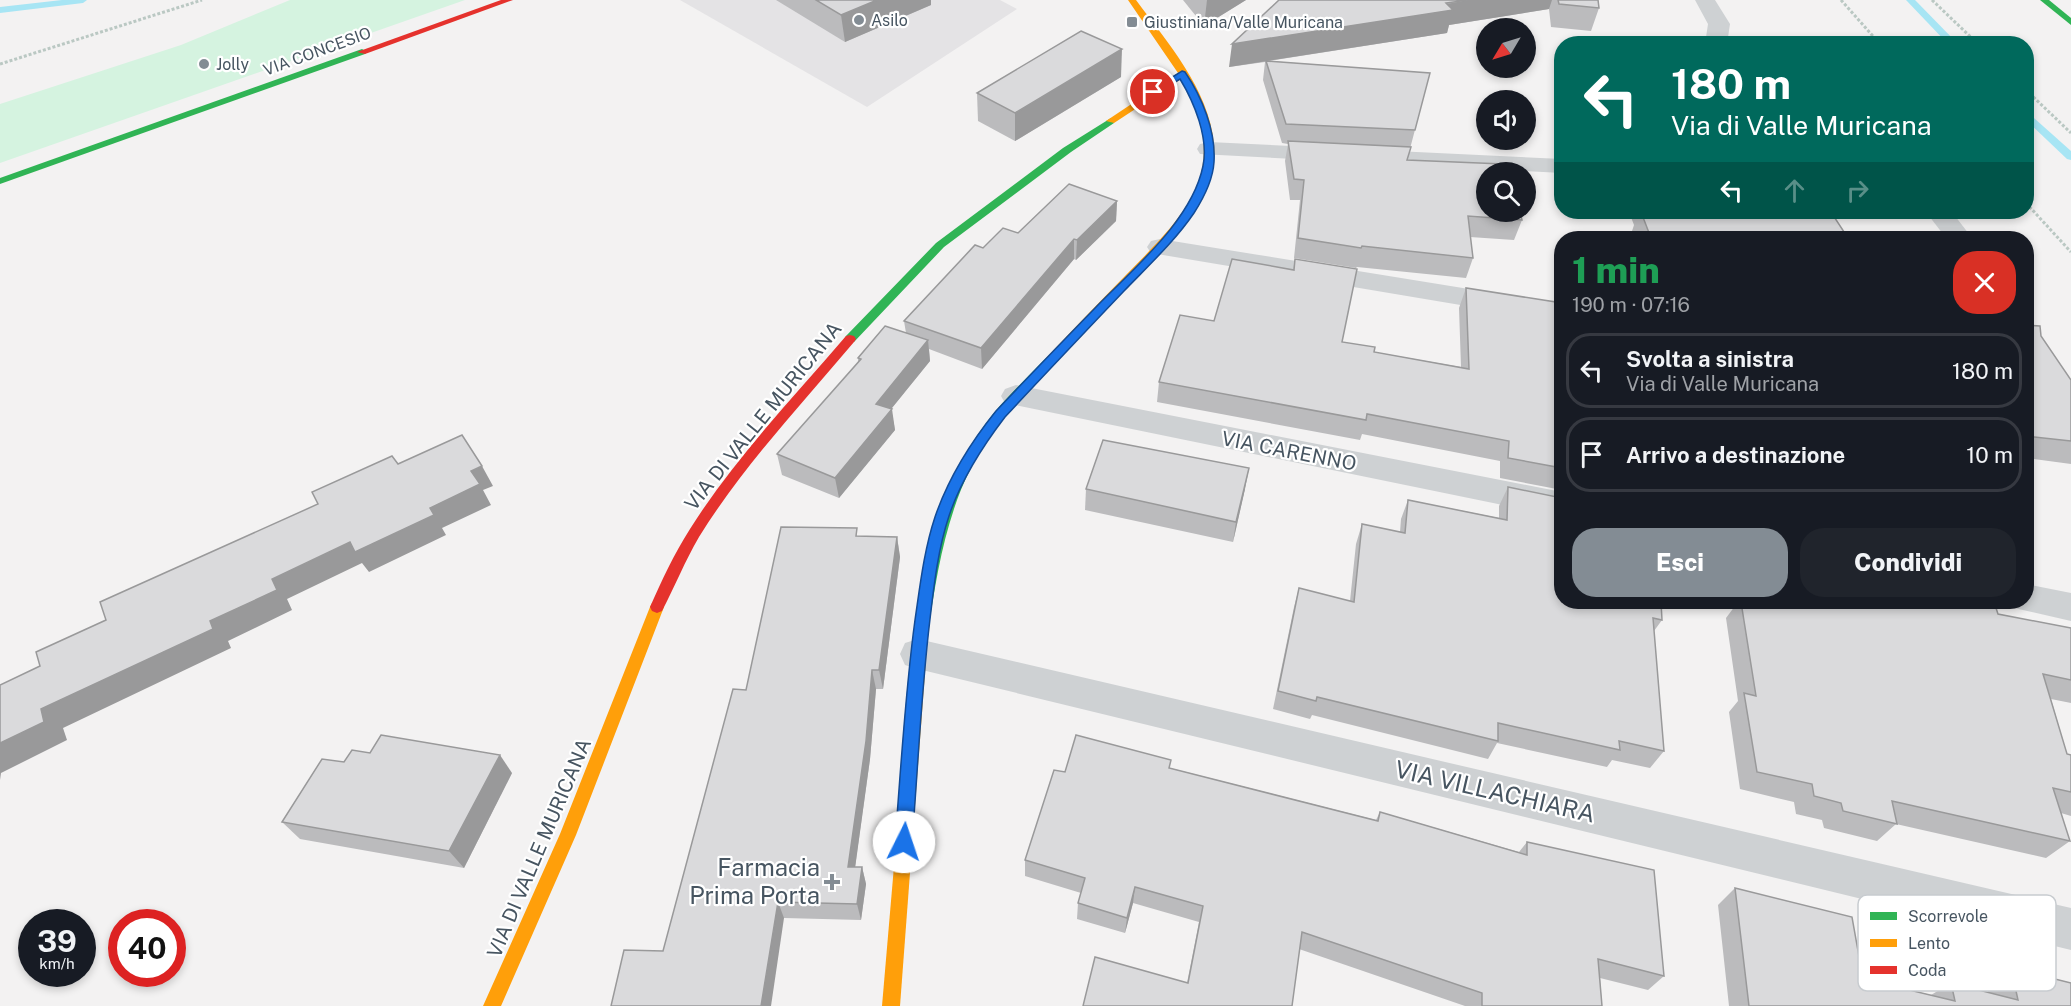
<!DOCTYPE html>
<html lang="it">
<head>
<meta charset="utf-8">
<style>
	:root { --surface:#171b24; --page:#20242c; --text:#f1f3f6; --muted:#9ea1a6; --line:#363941; --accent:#838c94 }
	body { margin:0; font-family:"Public Sans",sans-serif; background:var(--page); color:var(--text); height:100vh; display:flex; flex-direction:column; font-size:22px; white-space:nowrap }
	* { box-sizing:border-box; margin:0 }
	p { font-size:20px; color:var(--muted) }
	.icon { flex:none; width:33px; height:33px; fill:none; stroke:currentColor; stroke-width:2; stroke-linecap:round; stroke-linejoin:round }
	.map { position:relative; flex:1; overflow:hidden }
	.panel { position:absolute; left:1554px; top:231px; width:480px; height:378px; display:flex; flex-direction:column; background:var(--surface); border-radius:24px; box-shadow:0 3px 9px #0003 }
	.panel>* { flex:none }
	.top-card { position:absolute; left:1554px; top:36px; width:480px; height:183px; border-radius:24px; box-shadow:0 3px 9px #0003; background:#00695c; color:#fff; overflow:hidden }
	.needle { width:39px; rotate:232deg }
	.controls { position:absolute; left:1476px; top:18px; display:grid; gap:12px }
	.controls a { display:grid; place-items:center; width:60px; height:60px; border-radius:50%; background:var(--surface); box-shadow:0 3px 9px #0003; font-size:30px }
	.speed { position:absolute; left:18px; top:909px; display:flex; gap:12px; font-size:30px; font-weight:700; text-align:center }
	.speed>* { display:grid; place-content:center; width:78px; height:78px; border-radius:50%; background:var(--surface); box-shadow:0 3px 9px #0003; line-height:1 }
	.speed small { font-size:15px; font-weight:400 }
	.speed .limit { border:9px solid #d22; background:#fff; color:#111 }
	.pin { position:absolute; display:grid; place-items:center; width:51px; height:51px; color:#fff; margin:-26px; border:3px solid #fff; border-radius:50%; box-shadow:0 2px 6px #0007 }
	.me { position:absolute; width:66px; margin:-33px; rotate:4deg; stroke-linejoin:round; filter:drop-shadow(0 0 4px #0008) }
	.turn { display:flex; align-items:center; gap:21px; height:126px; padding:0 18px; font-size:27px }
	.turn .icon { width:78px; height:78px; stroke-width:2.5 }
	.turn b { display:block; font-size:42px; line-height:51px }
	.lanes { display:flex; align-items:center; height:57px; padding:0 18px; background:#0003; justify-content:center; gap:30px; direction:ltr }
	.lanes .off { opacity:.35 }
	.round { display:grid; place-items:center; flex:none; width:63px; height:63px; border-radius:24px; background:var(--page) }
	.summary { display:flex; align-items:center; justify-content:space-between; height:102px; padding:0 18px }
	h1 { font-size:36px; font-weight:800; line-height:45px; color:#1e9e55 }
	.cta { display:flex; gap:12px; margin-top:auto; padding:12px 18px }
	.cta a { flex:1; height:69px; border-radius:24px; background:var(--accent); color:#fff; font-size:24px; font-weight:800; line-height:69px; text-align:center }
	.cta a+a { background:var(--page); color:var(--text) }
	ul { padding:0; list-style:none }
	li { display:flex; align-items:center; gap:18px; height:75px; margin:0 12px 9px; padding:0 6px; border:3px solid var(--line); border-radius:24px }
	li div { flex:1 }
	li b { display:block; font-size:22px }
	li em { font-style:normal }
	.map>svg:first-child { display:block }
	.education { fill:#e4e3e5 }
	.green { fill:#d5f3e0 }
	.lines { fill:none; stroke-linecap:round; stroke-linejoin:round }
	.stream { fill:#a7e5f4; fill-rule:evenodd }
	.path { stroke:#bac8c3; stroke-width:3; stroke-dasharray:3 2; stroke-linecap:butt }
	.street { fill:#ced1d3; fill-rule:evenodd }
	.fast { fill:#30b455; fill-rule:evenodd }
	.slow { fill:#ff9f0a; fill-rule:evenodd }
	.jam { fill:#e5322d; fill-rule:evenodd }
	.wall { fill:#bbbbbd }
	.shaded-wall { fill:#99999a }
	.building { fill:#dadadc; stroke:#99999a; stroke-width:1.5 }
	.route { fill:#1a73e8; stroke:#114b97; stroke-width:1.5 }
	.poi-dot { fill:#838c94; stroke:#fff; stroke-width:2 }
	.labels { text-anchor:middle; stroke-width:4.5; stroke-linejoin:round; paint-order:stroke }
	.far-poi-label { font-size:16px; fill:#475561; stroke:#fff; text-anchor:start }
	.far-street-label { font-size:16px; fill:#475561; stroke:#fff }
	.street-label { font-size:20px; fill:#475561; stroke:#fff }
	.near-street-label { font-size:24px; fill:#475561; stroke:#fff }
	.near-poi-label { font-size:24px; fill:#475561; stroke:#fff; text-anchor:end }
	.key { fill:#fff; stroke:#c8ccd0; stroke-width:1.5 }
	.key-label { font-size:16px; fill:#475561 }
</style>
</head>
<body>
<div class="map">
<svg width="2071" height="1006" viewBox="0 0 2071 1006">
	<rect width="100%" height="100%" fill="#f3f2f2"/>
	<path class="education" d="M680,0H1000L1017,9L867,107Z"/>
	<path class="green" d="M290,0H465L0,163V104L181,45Z"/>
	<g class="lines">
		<g class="stream">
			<path d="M62,0H87L83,3L0,13V7Z"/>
			<path d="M1906,0H1915L1958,44H1948Z"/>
			<path d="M2026,111L2071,151V160L2067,159L2026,120Z"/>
		</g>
		<g class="path">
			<path d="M1841,0L1880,44"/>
			<path d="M1932,0L1978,44"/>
			<path d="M0,64L202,0"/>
			<path d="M2026,90L2071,133"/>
			<path d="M2026,203L2071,252"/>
		</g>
		<g class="street">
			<path d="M1695,0H1715L1730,24L1727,44H1705L1708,24Z"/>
			<path d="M1209,142L1562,159V173L1200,154L1197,149L1200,144Z"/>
			<path d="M1926,212H1952L1972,238H1946Z"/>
			<path d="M1160,239L1562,304V322L1151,253L1147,247L1151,241Z"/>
			<path d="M1016,385L1562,492V517L1005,403L1001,396L1005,389Z"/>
			<path d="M2026,584L2071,593V621L2014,608L2010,602H2026Z"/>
			<path d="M918,639L2071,908V950L918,669L905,665L900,654L905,643Z"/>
		</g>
		<g class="fast">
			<path d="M2040,0H2049L2071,18V25Z"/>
			<path d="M362,49L367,52L365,54L0,184V178Z"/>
			<path d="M1111,118L1114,119V123L1071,152L944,247L854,342H846L844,339L846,336L936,243L1063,148Z"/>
			<path d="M1050,357L1054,358L1056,361L1054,364C1033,386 1011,408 992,433C950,491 938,563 928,633L926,637L921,639L916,637L914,633C924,560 938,487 984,426C1002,401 1025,380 1046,358Z"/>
		</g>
		<g class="slow">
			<path d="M1128,0H1136C1167,42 1209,89 1214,144C1220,204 1164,248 1127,287C1102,313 1078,338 1054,364H1046L1044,361L1046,358C1072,331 1098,303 1125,276C1188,212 1233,170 1181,79L1114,123L1106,121L1178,73Z"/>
			<path d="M657,601L662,603L664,607L576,835L501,1006H483L560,834L650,607L652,603Z"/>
			<path d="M921,627L926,629L928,633L900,1006H882L914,633L916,629Z"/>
		</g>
		<g class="jam">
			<path d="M501,0H513L365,54L357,52Z"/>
			<path d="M850,335L854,336L856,339L854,342C801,405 743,466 699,537C685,561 675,586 662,611L657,613L652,611L650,607C662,580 674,554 690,529C734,459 792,399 846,336Z"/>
		</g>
	</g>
	<g class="wall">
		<path d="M776,0H931V5L845,42Z"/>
		<path d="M1183,0H1246L1204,26Z"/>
		<path d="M1279,0H1598L1599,8L1591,31L1551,27L1549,9L1449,25L1447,33L1269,61L1430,73L1407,160L1522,220L1514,240L1470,237L1473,258L1466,278L1357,267L1356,268L1294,258L1300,200H1290L1285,161L1288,144L1282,143L1263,80L1265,62L1229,67Z"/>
		<path d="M1121,77L1015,141L978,121L977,93Z"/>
		<path d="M1117,201L1116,221L1076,260L1074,259L982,369L929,349L930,361L891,409L895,430L839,498L782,475L777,454L858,363V358L906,333L904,321L983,248L1018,233Z"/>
		<path d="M1629,212H1831L1848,238H1634L1632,231L1634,225Z"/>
		<path d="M1295,259L1342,342L1374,352L1461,367L1459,308L1466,288L1562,303V490L1500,478V461L1362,434L1360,440L1157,402L1159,382L1293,270Z"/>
		<path d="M2026,325L2041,336L2071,380V464L2026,458Z"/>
		<path d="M1508,487L1662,620L1654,631L1664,751L1650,768L1612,760L1607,767L1497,743L1488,759L1312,715L1310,719L1273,709L1294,607L1299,588L1350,601L1356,544L1362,524L1400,532L1401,519L1408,500L1499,518V506Z"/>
		<path d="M1086,489H1245L1233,542L1085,510Z"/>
		<path d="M858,536L897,537L900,557L883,689H876L870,759L855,867H862L866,884L861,920L784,918L663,951L746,690Z"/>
		<path d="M1738,602H1913L1928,604L1931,602H1967L1998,614L2071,628V703L2051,699L2067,754L2071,755V816L2061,813L2070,841L2046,858L1896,824L1877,841L1824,828L1822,820L1796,814L1794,802L1740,789L1729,712L1738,701L1726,618Z"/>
		<path d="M370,753L512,773L464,868L300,839L282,822L344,762Z"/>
		<path d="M1170,768L1376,820L1380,812L1519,852L1527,842L1664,976L1648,990L1600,978L1602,1006H1465L1299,949L1187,983L1199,922L1133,903L1125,933L1077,919L1078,903L1081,893L1025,876V860L1065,772Z"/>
		<path d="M1735,888L1863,979L1931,995L1951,983L1988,992L1986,983L2011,968L2071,1006H1729L1718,905Z"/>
	</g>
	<g class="shaded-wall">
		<path d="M877,0H931V5L845,42L841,15Z"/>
		<path d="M1207,0H1246L1204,26Z"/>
		<path d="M1468,0H1552L1549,9L1449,25L1447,33L1229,67L1232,44Z"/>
		<path d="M1122,49L1121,77L1015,141V113Z"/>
		<path d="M1117,201L1116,221L1076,260L1077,240Z"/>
		<path d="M1074,239V259L982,369L981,348Z"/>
		<path d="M928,340L930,361L879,424L876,404Z"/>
		<path d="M892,409L895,430L839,498L835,478Z"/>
		<path d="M482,466L493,486L483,490L491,505L442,528L446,535L369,572L362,563L287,599L292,610L228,641L231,648L63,728L67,740L1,773L0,780V743L41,709L210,621L272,579L350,542L430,508L471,471Z"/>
		<path d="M1249,468L1245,489L1233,542L1236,522Z"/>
		<path d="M897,537L900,557L883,689L879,670Z"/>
		<path d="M872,670L876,689L870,759L853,883L848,867Z"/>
		<path d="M500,755L512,773L464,868L449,851Z"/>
		<path d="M862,867L866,884L861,920L857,904Z"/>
		<path d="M1135,887L1133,903L1125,933L1127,918Z"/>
		<path d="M778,902L784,918L771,1006H761Z"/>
	</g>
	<g class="building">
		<path d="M816,0H877L841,15Z"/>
		<path d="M1279,0H1468L1446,3L1453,10L1232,44Z"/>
		<path d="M1558,0H1598L1599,8L1559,4Z"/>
		<path d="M1081,31L1122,49L1015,113L977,93Z"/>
		<path d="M1266,61L1430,73L1415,130L1286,124Z"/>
		<path d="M1288,141L1411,147L1407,160L1503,164L1509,172H1486V212H1520L1522,220L1468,216L1473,258L1362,246L1361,248L1298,238L1304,180L1294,179Z"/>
		<path d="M1069,184L1117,201L1077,240L1074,239L981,348L904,321L975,245L983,248L1003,228L1018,233Z"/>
		<path d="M1641,212H1831L1848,238H1651Z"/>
		<path d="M1232,259L1294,270L1295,259L1357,269L1342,342L1375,347L1374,352L1469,369L1466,288L1562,303V468L1508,458L1509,441L1367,414L1366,420L1159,382L1180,315L1214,321Z"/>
		<path d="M2026,325L2040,326L2041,336L2071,380V441L2026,436Z"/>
		<path d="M885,326L928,340L876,404L892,409L835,478L777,454L861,359L858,358Z"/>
		<path d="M462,435L482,466L471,471L480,484L430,508L434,515L355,552L350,542L272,579L277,590L210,621L213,629L41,709L44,722L0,743V685L40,666L36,652L106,620L100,602L318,504L312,492L392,456L398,464Z"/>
		<path d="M1103,440L1249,468L1236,522L1086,489Z"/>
		<path d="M1508,487L1562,498V602H1661L1662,620L1653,618L1664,751L1619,741L1620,750L1498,723V741L1317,697L1316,701L1278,691L1299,588L1354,602L1362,524L1405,533L1408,500L1507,520Z"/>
		<path d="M781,527L857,528L856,536L897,537L879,670H872L866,741L848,867H862L857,904L778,902L761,1006H611L624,950L663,951L733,689L746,690Z"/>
		<path d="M1741,602H1757L1779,606L1778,602H1913L1940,607L1938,602H1967L1996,608L1998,614L2071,628V680L2043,674L2067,754L2071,755V792L2053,788L2070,841L1892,801L1897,824L1843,811L1841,803L1814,796L1812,784L1757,772L1744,693L1756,696Z"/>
		<path d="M381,735L500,755L449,851L282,822L322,759L344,762L352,750L370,753Z"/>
		<path d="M1076,735L1171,760L1169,768L1378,821L1380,812L1527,855V842L1654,870L1664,976L1598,959L1602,1006H1482V993L1302,932L1292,1006H1083L1095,957L1188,983L1203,906L1135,887L1127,918L1078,903L1085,878L1025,860L1054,770L1065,772Z"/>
		<path d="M1735,888L1852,917L1863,979L1955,1001L1951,983L2018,1000L2011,968L2071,983V1006H1749Z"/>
	</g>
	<path class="route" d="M1182,71L1185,72C1202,97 1216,131 1214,162C1213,179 1203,199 1194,213C1175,241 1148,266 1124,291C1084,333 1044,375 1005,417C982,447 961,480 949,516C938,549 934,585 930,619C921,693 918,768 912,842L910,847L904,850L898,847L895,842C901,768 905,693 915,620C920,586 924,550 935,517C948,479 971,442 996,411C1029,376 1063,341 1097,306C1135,267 1192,220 1203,166C1209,138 1194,102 1180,79L1156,94L1148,92Z"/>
	<g class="poi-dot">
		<circle cx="859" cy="20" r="6"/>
		<rect x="1126" y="16" width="12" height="12" rx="3"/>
		<circle cx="204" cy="64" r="6"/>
		<path d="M829 873h6v6h6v6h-6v6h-6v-6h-6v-6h6z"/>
	</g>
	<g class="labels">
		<g class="far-poi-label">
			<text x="871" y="26">Asilo</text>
			<text x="1144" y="28">Giustiniana/Valle Muricana</text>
			<text x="216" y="70">Jolly</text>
		</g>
		<g class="far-street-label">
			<text transform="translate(317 51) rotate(-20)" y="6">VIA CONCESIO</text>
		</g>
		<g class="street-label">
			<text transform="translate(763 416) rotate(-51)" y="7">VIA DI VALLE MURICANA</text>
			<text transform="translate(1289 451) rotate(11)" y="7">VIA CARENNO</text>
			<text transform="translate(539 848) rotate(-67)" y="7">VIA DI VALLE MURICANA</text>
		</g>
		<g class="near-street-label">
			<text transform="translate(1495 792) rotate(13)" y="8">VIA VILLACHIARA</text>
		</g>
		<g class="near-poi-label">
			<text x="820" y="876">Farmacia<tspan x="820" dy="28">Prima Porta</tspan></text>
		</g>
	</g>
	<rect x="1858" y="895" width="198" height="96" rx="9" class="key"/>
	<rect x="1870" y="912" width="27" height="8" fill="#30b455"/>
	<rect x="1870" y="939" width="27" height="8" fill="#ff9f0a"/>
	<rect x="1870" y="966" width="27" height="8" fill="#e5322d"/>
	<g class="key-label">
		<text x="1908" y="922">Scorrevole</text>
		<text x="1908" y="949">Lento</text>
		<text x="1908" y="976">Coda</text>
	</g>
</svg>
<div class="controls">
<a><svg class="needle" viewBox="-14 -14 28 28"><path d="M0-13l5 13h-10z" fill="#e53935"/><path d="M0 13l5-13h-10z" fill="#9ea1a6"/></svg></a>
<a><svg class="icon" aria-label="sound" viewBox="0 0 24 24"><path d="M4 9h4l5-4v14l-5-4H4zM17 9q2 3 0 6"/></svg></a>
<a><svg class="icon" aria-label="search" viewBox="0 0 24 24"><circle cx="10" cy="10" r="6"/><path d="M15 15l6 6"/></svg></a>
</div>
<div class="speed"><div>39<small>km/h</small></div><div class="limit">40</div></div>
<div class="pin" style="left:1153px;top:92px;background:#d93025"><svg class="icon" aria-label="arrive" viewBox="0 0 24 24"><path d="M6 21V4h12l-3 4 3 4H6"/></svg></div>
<svg class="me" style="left:904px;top:842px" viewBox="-20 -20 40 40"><circle r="19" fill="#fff"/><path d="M0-13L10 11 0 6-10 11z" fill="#1a73e8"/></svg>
<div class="top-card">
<div class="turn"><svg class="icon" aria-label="left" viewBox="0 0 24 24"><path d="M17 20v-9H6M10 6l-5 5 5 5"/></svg><div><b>180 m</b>Via di Valle Muricana</div></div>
<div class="lanes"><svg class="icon" aria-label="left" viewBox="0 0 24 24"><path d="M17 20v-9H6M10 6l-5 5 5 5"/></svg><svg class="icon off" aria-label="ahead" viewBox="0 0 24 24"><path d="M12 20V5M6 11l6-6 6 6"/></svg><svg class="icon off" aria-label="right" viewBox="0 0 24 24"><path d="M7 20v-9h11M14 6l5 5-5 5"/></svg></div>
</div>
<section class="panel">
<div class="summary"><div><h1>1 min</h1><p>190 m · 07:16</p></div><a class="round" style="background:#d93025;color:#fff"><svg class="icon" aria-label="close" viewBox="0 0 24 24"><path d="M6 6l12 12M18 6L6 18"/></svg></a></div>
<ul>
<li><svg class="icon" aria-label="left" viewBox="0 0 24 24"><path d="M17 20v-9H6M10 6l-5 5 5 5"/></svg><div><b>Svolta a sinistra</b><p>Via di Valle Muricana</p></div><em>180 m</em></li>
<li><svg class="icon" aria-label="arrive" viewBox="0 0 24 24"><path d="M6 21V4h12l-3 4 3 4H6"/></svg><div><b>Arrivo a destinazione</b></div><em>10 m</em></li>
</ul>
<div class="cta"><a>Esci</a><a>Condividi</a></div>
</section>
</div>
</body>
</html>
